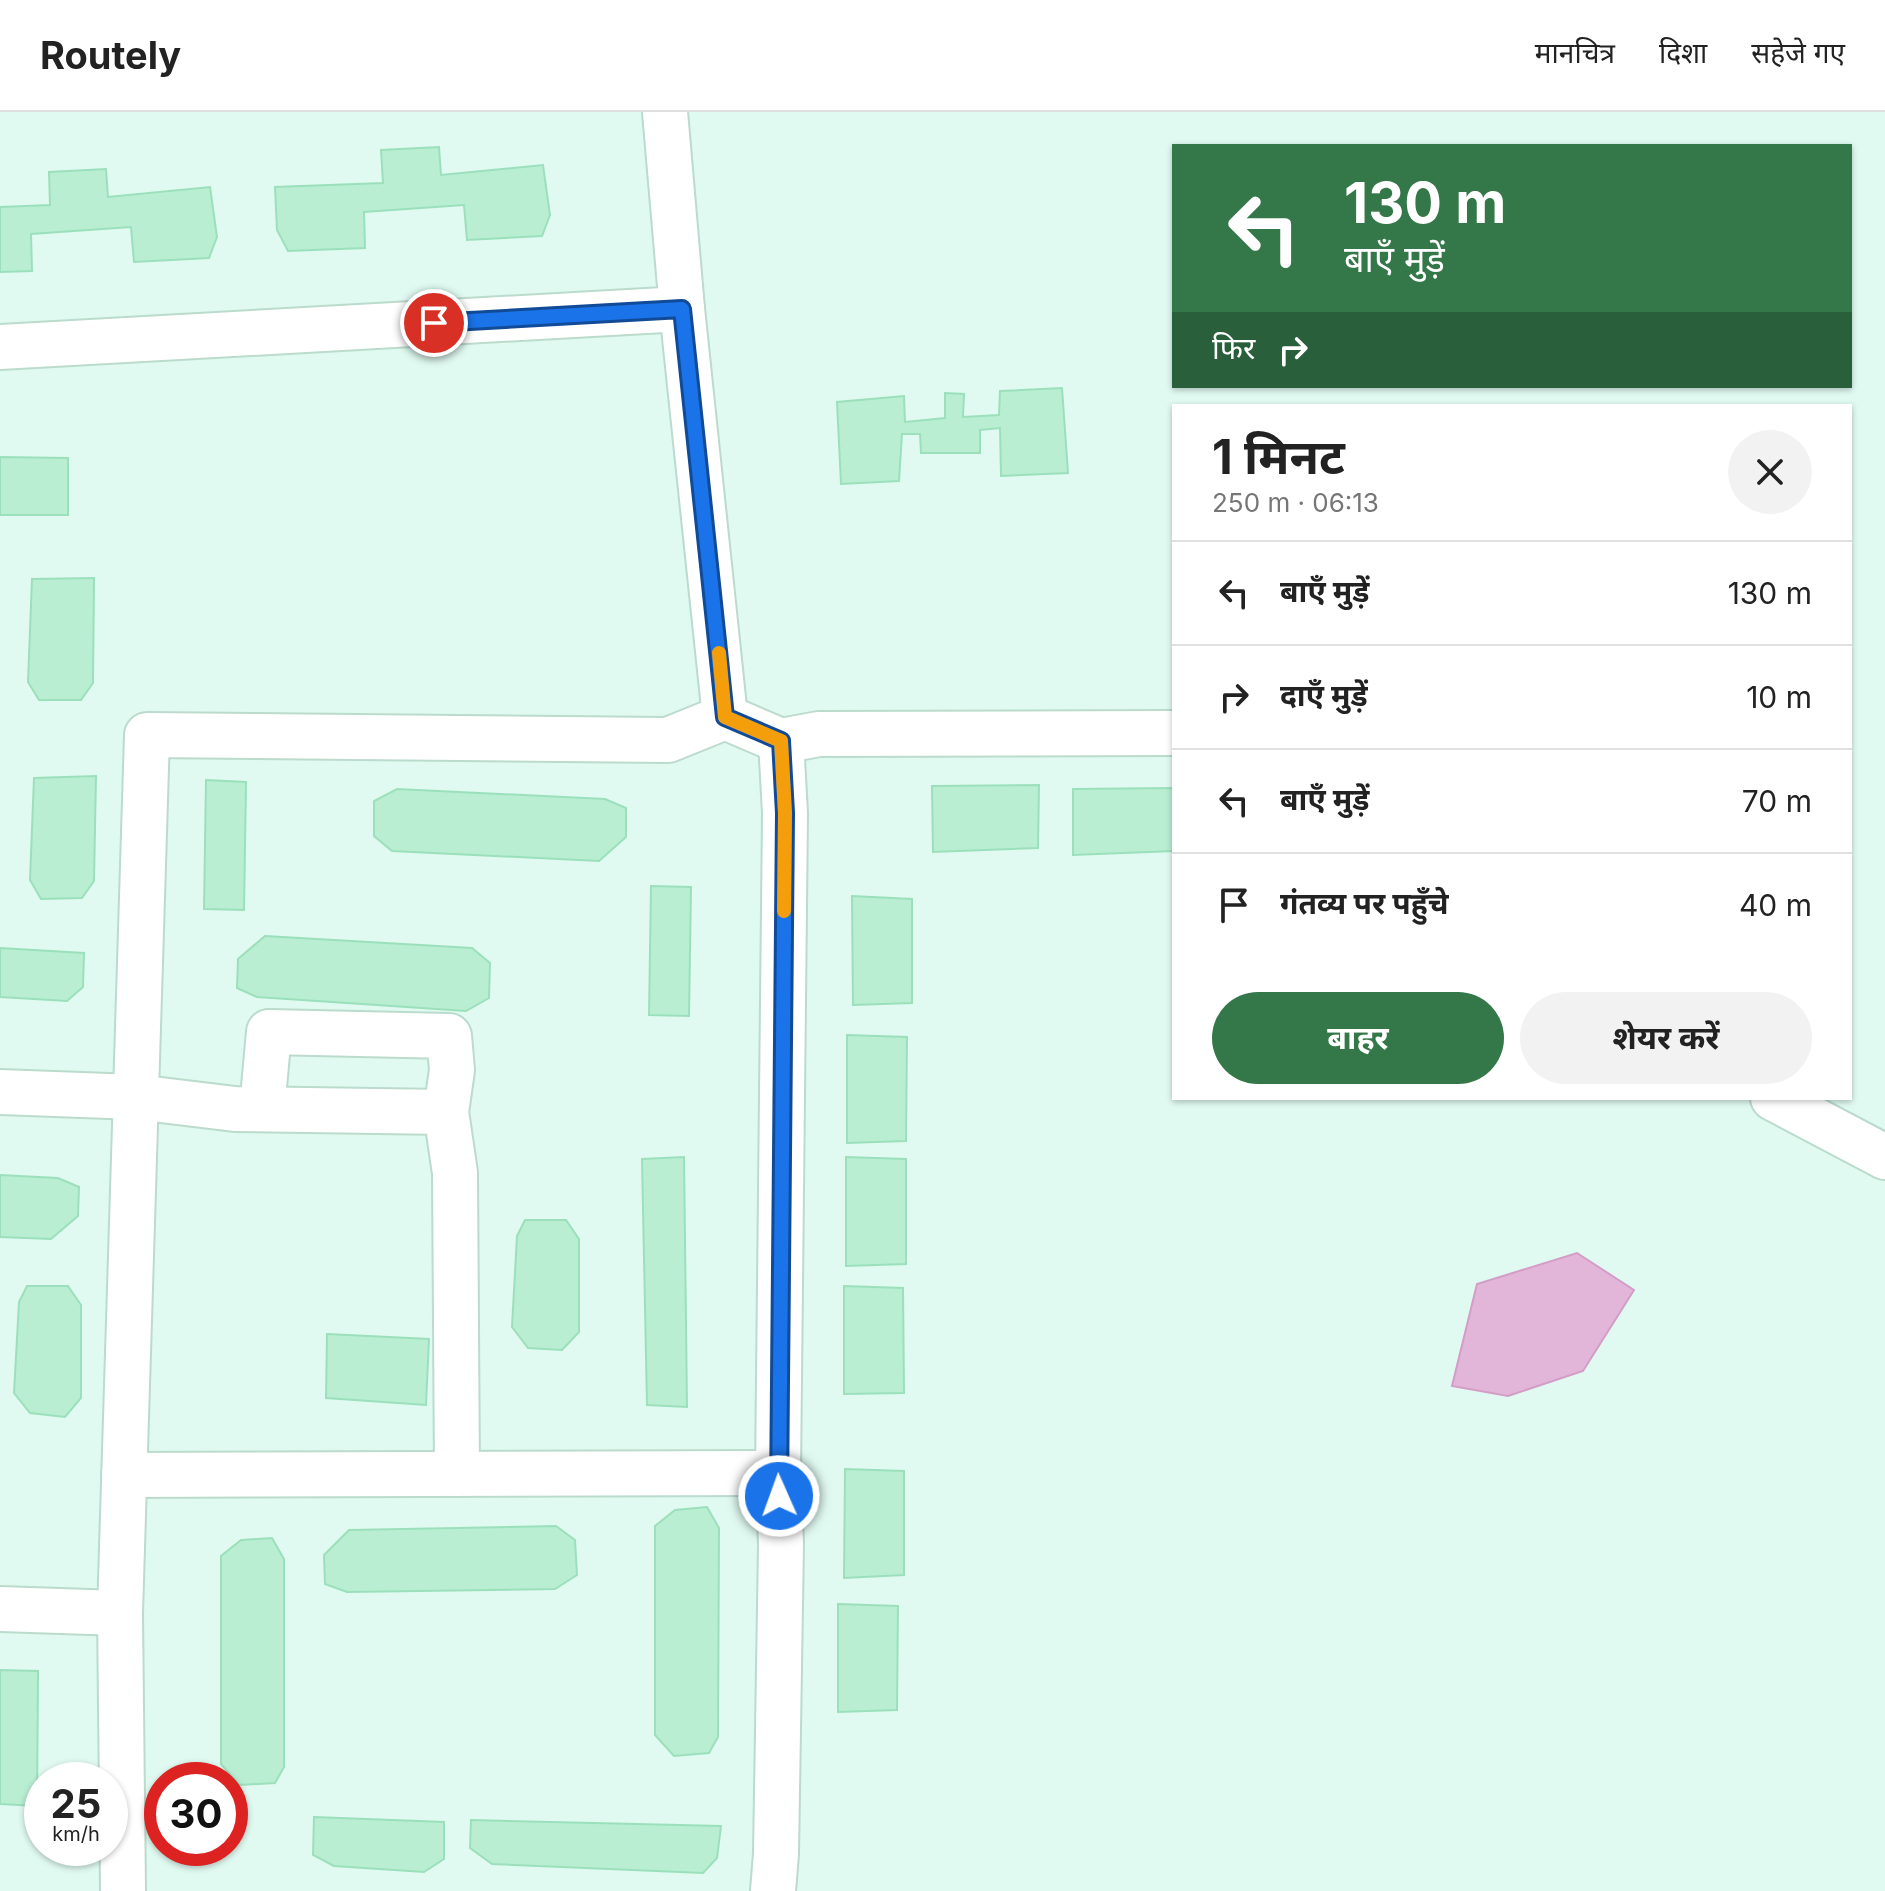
<!DOCTYPE html>
<html lang="hi">
<head>
<meta charset="utf-8">
<style>
	:root { --surface:#fff; --page:#f2f2f2; --text:#222; --muted:#767676; --line:#e0e0e0; --accent:#347749 }
	body { margin:0; font-family:Inter,"Noto Sans Devanagari",sans-serif; background:var(--page); color:var(--text); height:100vh; display:flex; flex-direction:column; font-size:30px; white-space:nowrap }
	* { box-sizing:border-box; margin:0 }
	p { font-size:26px; color:var(--muted) }
	.icon { flex:none; width:44px; height:44px; fill:none; stroke:currentColor; stroke-width:2; stroke-linecap:round; stroke-linejoin:round }
	.map { position:relative; flex:1; overflow:hidden }
	.details { position:absolute; left:1172px; top:292px; width:680px; height:696px; display:flex; flex-direction:column; background:var(--surface); border-radius:0px; box-shadow:0 2px 6px #0004 }
	.details>* { flex:none }
	.banner { position:absolute; left:1172px; top:32px; width:680px; height:244px; border-radius:0px; box-shadow:0 2px 6px #0004; background:#347749; color:#fff; overflow:hidden }
	.speed { position:absolute; left:24px; top:1650px; display:flex; gap:16px; font-size:40px; font-weight:700; text-align:center }
	.speed>* { display:grid; place-content:center; width:104px; height:104px; border-radius:50%; background:var(--surface); box-shadow:0 2px 6px #0004; line-height:1 }
	.speed small { font-size:20px; font-weight:400 }
	.speed .limit { border:12px solid #d22; background:#fff; color:#111 }
	.pin { position:absolute; display:grid; place-items:center; width:68px; height:68px; color:#fff; margin:-34px; border:4px solid #fff; border-radius:50%; box-shadow:0 2px 8px #0007 }
	.me { position:absolute; width:88px; margin:-44px; rotate:358deg; stroke-linejoin:round; filter:drop-shadow(0 0 6px #0008) }
	.turn { display:flex; align-items:center; gap:28px; height:168px; padding:0 40px; font-size:36px }
	.turn .icon { width:104px; height:104px; stroke-width:2.5 }
	.turn b { display:block; font-size:56px; line-height:68px }
	.then { display:flex; align-items:center; height:76px; padding:0 40px; background:#0003; gap:16px; font-size:30px }
	.round { display:grid; place-items:center; flex:none; width:84px; height:84px; border-radius:42px; background:var(--page) }
	.overview { display:flex; align-items:center; justify-content:space-between; height:136px; padding:0 40px }
	h1 { font-size:48px; font-weight:700; line-height:60px }
	.action { display:flex; gap:16px; margin-top:auto; padding:16px 40px }
	.action a { flex:1; height:92px; border-radius:48px; background:var(--accent); color:#fff; font-size:32px; font-weight:700; line-height:92px; text-align:center }
	.action a+a { background:var(--page); color:var(--text) }
	ul { padding:0; list-style:none }
	li { display:flex; align-items:center; gap:24px; height:104px; padding:0 40px; border-top:2px solid var(--line) }
	li div { flex:1 }
	li b { display:block; font-size:30px }
	li em { font-style:normal }
	header { display:flex; align-items:center; gap:48px; box-sizing:border-box; height:112px; padding:0 40px; background:var(--surface); border-bottom:2px solid var(--line) }
	header strong { font-size:38px }
	nav { display:flex; gap:44px; margin-inline-start:auto; font-size:28px }
	.map>svg:first-child { display:block }
	.water { fill:#e2b6d8; stroke:#d39dc6; stroke-width:2 }
	.building { fill:#b9eed3; stroke:#9be0bb; stroke-width:2 }
	.lines { fill:none; stroke-linecap:round; stroke-linejoin:round }
	.minor-casing { stroke:#bbdbcc; stroke-width:48 }
	.minor { stroke:#fff; stroke-width:44 }
	.route-casing { stroke:#114b97; stroke-width:20 }
	.route { stroke:#1a73e8; stroke-width:14 }
	.slow { stroke:#f59e0b; stroke-width:14 }
</style>
</head>
<body>
<header>
<strong>Routely</strong>
<nav><a>मानचित्र</a><a>दिशा</a><a>सहेजे गए</a></nav>
</header>
<div class="map">
<svg width="1885" height="1779" viewBox="0 0 1885 1779">
	<rect width="100%" height="100%" fill="#e0faf2"/>
	<path class="water" d="M1577,1141L1634,1178L1583,1259L1508,1284L1452,1274L1477,1172Z"/>
	<g class="building">
		<path d="M439,35L441,63L543,53L550,103L542,124L467,128L464,93L364,100L365,136L288,139L277,118L275,75L383,71L381,38Z"/>
		<path d="M106,57L108,85L210,75L217,125L209,146L134,150L131,115L31,122L32,159L0,160V95L50,93L49,60Z"/>
		<path d="M1062,276L1068,361L1001,364L1000,316L980,318V341H921L920,322H902L899,369L841,372L837,290L904,284L905,310L945,306V281L964,282L963,305L999,303L1000,279Z"/>
		<path d="M0,345L68,346V403H0Z"/>
		<path d="M94,466L93,571L81,588H39L28,570L32,467Z"/>
		<path d="M96,664L94,769L82,786L41,787L30,768L34,666Z"/>
		<path d="M206,668L246,670L244,798L204,797Z"/>
		<path d="M1039,673L1038,736L933,740L932,674Z"/>
		<path d="M1174,676V739L1073,743V677Z"/>
		<path d="M397,677L605,687L626,696V725L599,749L392,739L374,724V689Z"/>
		<path d="M651,774L691,775L689,904L649,903Z"/>
		<path d="M852,784L912,787V891L853,893Z"/>
		<path d="M265,824L472,836L490,851L489,886L466,899L257,885L237,876L238,847Z"/>
		<path d="M0,836L84,841L83,875L67,889L0,885Z"/>
		<path d="M847,923L907,925L906,1029L847,1031Z"/>
		<path d="M684,1045L687,1295L647,1293L642,1047Z"/>
		<path d="M846,1045L906,1047V1152L846,1154Z"/>
		<path d="M0,1063L58,1066L79,1075L78,1104L51,1127L0,1125Z"/>
		<path d="M525,1108H566L579,1127V1220L562,1238L528,1236L512,1215L517,1124Z"/>
		<path d="M27,1174H68L81,1193V1286L65,1305L30,1301L14,1281L19,1190Z"/>
		<path d="M844,1174L903,1176L904,1281L844,1282Z"/>
		<path d="M327,1222L429,1227L426,1293L326,1286Z"/>
		<path d="M845,1357L904,1359V1463L844,1466Z"/>
		<path d="M707,1395L719,1416L718,1625L709,1641L674,1644L655,1623V1414L675,1398Z"/>
		<path d="M556,1414L575,1428L577,1463L555,1477L347,1480L325,1472L324,1443L349,1418Z"/>
		<path d="M272,1426L284,1447V1655L275,1671L239,1673L221,1652V1444L241,1428Z"/>
		<path d="M838,1492L898,1494L897,1598L838,1600Z"/>
		<path d="M0,1558L38,1559L37,1694L0,1692Z"/>
		<path d="M314,1705L444,1710V1747L424,1760L334,1754L313,1743Z"/>
		<path d="M471,1708L721,1714L717,1746L703,1761L492,1752L470,1736Z"/>
	</g>
	<g class="lines">
		<defs>
			<g id="minor">
				<path d="M665,0L682,197L725,605"/>
				<path d="M0,235L682,197"/>
				<path d="M0,980L136,985L235,997L446,1000L455,1061L457,1362"/>
				<path d="M1773,986L1885,1045"/>
				<path d="M262,997L269,920L449,924L452,958L446,1000"/>
				<path d="M124,1363L778,1361"/>
				<path d="M0,1497L120,1501"/>
				<path d="M123,1779L120,1501L147,623L668,628L725,605L781,629L819,622L1174,621"/>
				<path d="M773,1779L776,1742L781,1432L778,1361L785,701L781,629"/>
			</g>
		</defs>
		<use href="#minor" class="minor-casing"/>
		<use href="#minor" class="minor"/>
	</g>
	<g class="lines">
		<defs>
			<path id="route" d="M434,211L682,197L725,605L781,629L785,701L779,1384"/>
		</defs>
		<use href="#route" class="route-casing"/>
		<use href="#route" class="route"/>
		<path class="slow" d="M719,541L725,605L781,629L785,701L784,799"/>
	</g>
</svg>
<div class="speed"><div>25<small>km/h</small></div><div class="limit">30</div></div>
<div class="pin" style="left:434px;top:211px;background:#d93025"><svg class="icon" aria-label="arrive" viewBox="0 0 24 24"><path d="M6 21V4h12l-3 4 3 4H6"/></svg></div>
<svg class="me" style="left:779px;top:1384px" viewBox="-20 -20 40 40"><circle r="17" fill="#1a73e8" stroke="#fff" stroke-width="3"/><path d="M0-11L8 9 0 5-8 9z" fill="#fff"/></svg>
<div class="banner">
<div class="turn"><svg class="icon" aria-label="left" viewBox="0 0 24 24"><path d="M17 20v-9H6M10 6l-5 5 5 5"/></svg><div><b>130 m</b>बाएँ मुड़ें</div></div>
<div class="then">फिर<svg class="icon" aria-label="right" viewBox="0 0 24 24"><path d="M7 20v-9h11M14 6l5 5-5 5"/></svg></div>
</div>
<section class="details">
<div class="overview"><div><h1>1 मिनट</h1><p>250 m · 06:13</p></div><a class="round"><svg class="icon" aria-label="close" viewBox="0 0 24 24"><path d="M6 6l12 12M18 6L6 18"/></svg></a></div>
<ul>
<li><svg class="icon" aria-label="left" viewBox="0 0 24 24"><path d="M17 20v-9H6M10 6l-5 5 5 5"/></svg><div><b>बाएँ मुड़ें</b></div><em>130 m</em></li>
<li><svg class="icon" aria-label="right" viewBox="0 0 24 24"><path d="M7 20v-9h11M14 6l5 5-5 5"/></svg><div><b>दाएँ मुड़ें</b></div><em>10 m</em></li>
<li><svg class="icon" aria-label="left" viewBox="0 0 24 24"><path d="M17 20v-9H6M10 6l-5 5 5 5"/></svg><div><b>बाएँ मुड़ें</b></div><em>70 m</em></li>
<li><svg class="icon" aria-label="arrive" viewBox="0 0 24 24"><path d="M6 21V4h12l-3 4 3 4H6"/></svg><div><b>गंतव्य पर पहुँचे</b></div><em>40 m</em></li>
</ul>
<div class="action"><a>बाहर</a><a>शेयर करें</a></div>
</section>
</div>
</body>
</html>
